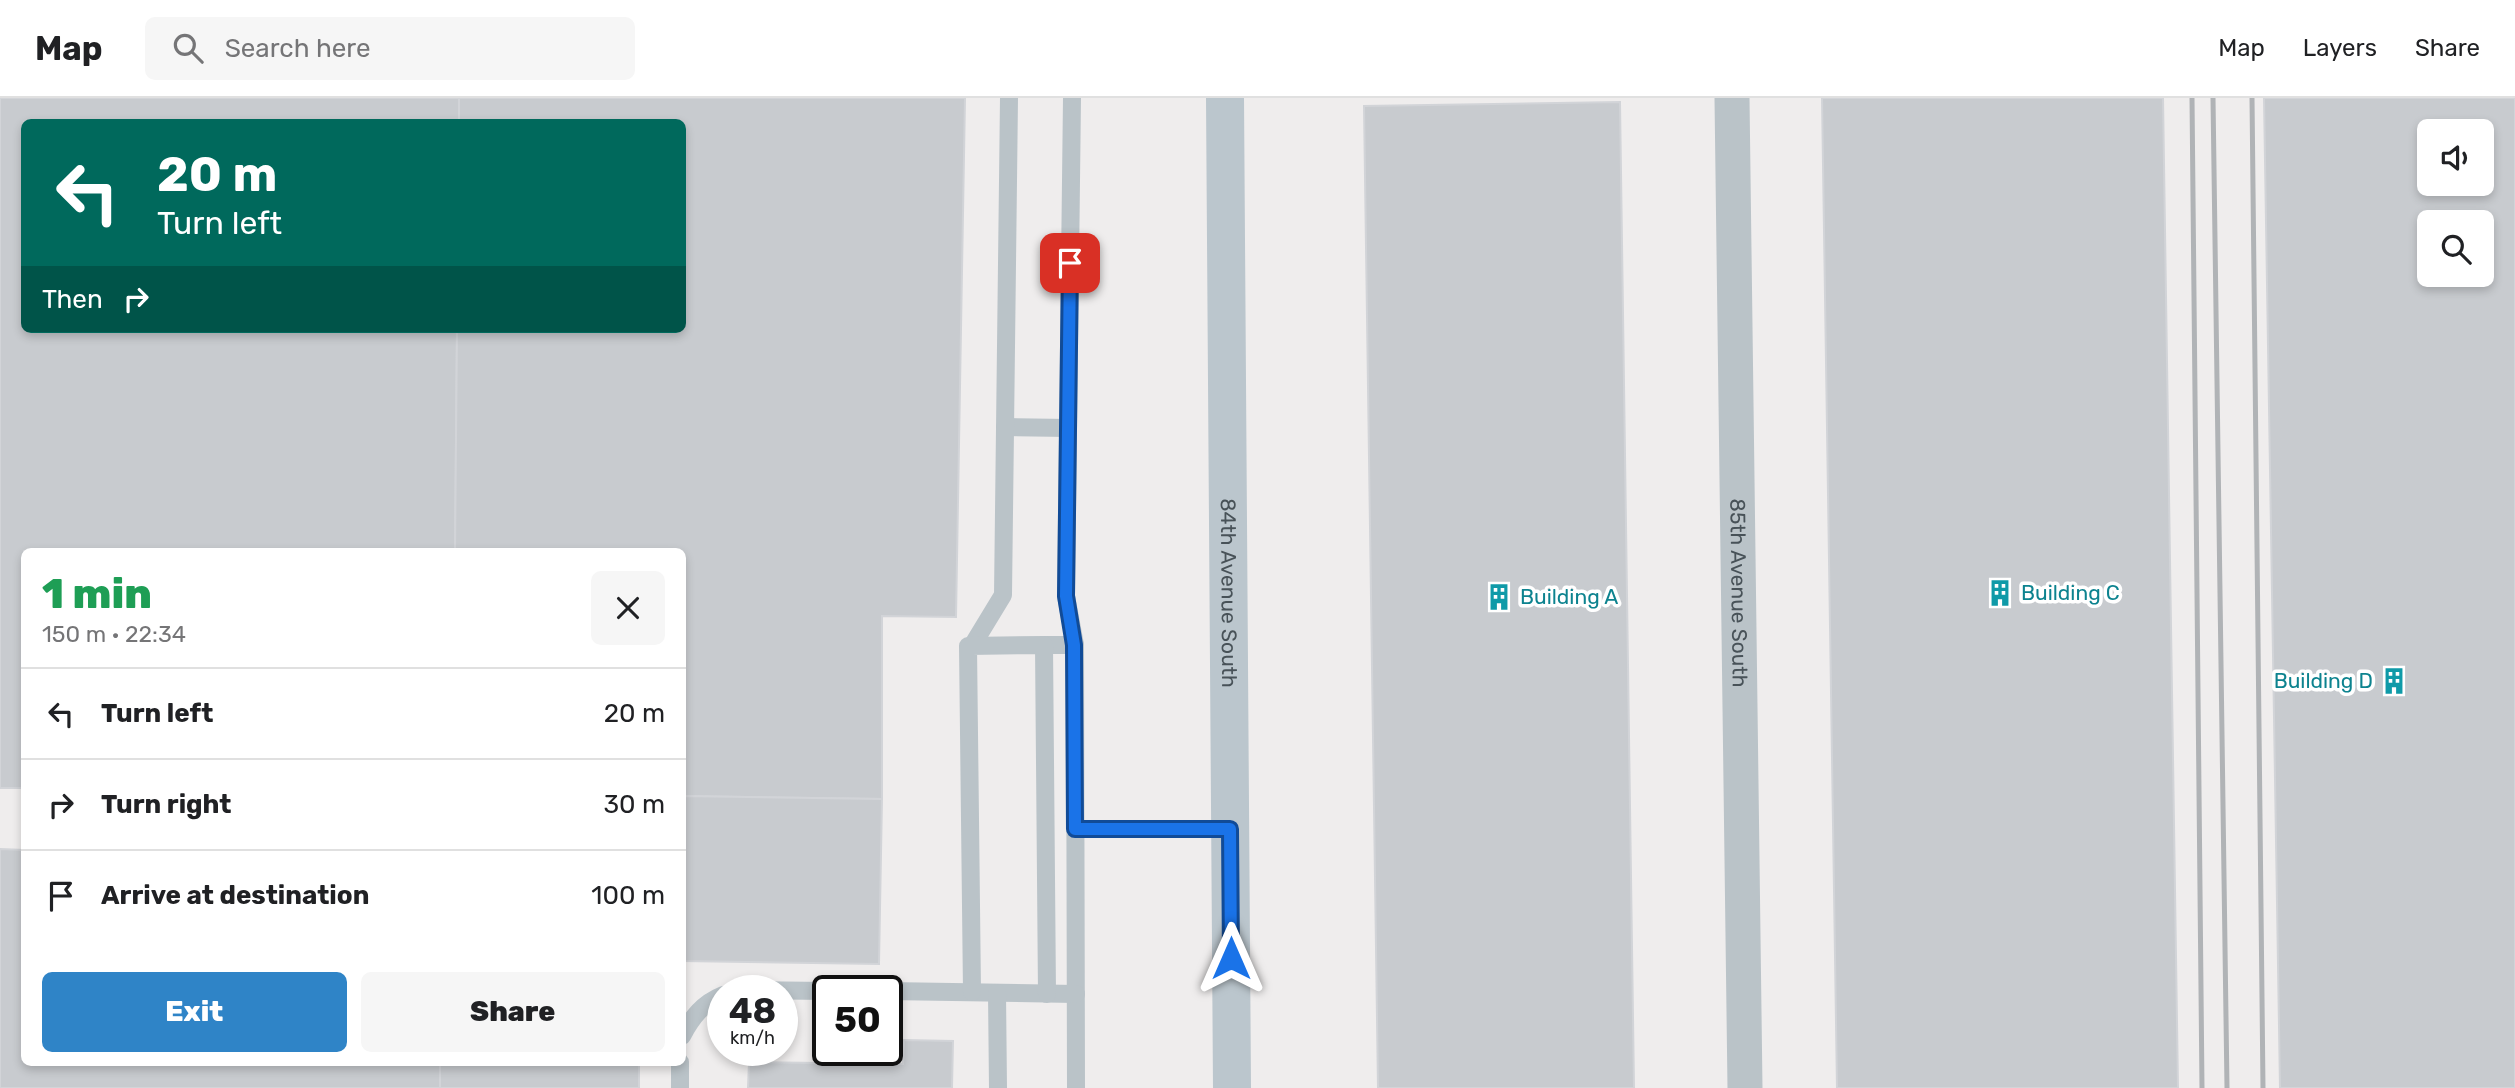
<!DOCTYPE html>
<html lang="en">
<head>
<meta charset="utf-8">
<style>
	:root { --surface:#fff; --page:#f6f6f6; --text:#202124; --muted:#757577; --line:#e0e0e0; --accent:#2f84c7 }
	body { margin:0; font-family:Rubik,sans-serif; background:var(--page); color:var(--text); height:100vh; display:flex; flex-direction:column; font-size:26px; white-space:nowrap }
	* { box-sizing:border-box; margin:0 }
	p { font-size:23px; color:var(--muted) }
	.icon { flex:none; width:38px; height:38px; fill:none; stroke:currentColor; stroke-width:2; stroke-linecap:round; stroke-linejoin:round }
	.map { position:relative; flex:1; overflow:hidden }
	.panel { position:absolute; left:21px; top:450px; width:665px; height:518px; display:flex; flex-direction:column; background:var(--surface); border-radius:10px; box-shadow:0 4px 10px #0003 }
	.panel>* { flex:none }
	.banner { position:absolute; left:21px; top:21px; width:665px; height:214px; border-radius:10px; box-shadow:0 4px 10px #0003; background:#00695c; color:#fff; overflow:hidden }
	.fabs { position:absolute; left:2417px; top:21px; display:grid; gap:14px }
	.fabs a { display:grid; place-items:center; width:77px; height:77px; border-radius:10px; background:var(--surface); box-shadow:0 4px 10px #0003; font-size:35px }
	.speed { position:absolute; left:707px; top:877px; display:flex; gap:14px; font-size:35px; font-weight:700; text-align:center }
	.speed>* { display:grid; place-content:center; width:91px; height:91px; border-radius:50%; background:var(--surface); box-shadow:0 4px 10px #0003; line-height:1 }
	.speed small { font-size:18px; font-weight:400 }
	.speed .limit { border:4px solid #111; border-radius:10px; background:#fff; color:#111 }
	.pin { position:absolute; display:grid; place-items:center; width:60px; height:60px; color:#fff; margin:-30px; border-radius:14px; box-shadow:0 4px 10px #0006 }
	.me { position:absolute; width:77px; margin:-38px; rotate:0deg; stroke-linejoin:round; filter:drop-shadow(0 0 5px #0008) }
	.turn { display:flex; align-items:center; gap:24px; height:147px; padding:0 21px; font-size:32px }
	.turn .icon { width:91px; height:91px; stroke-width:2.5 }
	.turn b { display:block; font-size:49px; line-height:60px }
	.then { display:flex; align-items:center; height:66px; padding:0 21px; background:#0003; gap:14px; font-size:26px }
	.round { display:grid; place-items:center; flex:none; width:74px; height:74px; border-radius:10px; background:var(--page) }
	.summary { display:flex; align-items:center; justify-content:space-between; height:119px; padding:0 21px }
	h1 { font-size:42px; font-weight:800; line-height:52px; color:#1e9e55 }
	.primary-button { display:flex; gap:14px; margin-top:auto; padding:14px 21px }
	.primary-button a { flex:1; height:80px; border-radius:10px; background:var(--accent); color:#fff; font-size:28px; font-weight:800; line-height:80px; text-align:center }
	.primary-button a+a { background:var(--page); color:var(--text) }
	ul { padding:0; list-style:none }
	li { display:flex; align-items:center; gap:21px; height:91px; padding:0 21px; border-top:2px solid var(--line) }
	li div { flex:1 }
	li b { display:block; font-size:26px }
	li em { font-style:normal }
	header { display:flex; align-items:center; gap:42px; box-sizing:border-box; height:98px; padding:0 35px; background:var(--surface); border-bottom:2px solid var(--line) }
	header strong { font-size:33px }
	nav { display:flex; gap:38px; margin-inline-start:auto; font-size:24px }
	.search { width:490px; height:63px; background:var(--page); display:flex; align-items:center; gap:18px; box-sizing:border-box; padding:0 24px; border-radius:10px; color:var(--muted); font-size:26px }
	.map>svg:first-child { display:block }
	.building { fill:#c8cbcf; stroke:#d2d4d8; stroke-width:2; fill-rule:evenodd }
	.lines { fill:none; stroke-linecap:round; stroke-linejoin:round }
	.lane { stroke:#bac3c8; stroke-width:18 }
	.street { stroke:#bac3c8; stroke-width:35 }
	.secondary { stroke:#bbc6cd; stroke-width:38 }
	.rail { stroke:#b0b3b6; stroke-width:5 }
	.route-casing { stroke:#114b97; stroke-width:18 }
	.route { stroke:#1a73e8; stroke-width:12 }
	.labels { text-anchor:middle; stroke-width:7; stroke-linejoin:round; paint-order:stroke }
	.street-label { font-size:21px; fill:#485258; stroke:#fff }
	.culture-label { font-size:21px; fill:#0d838f; stroke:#fff; text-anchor:start }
</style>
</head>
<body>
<header>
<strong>Map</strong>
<div class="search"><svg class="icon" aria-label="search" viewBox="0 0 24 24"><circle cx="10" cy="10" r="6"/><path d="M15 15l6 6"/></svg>Search here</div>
<nav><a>Map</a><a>Layers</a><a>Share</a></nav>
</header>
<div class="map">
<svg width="2515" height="990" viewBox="0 0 2515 990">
	<rect width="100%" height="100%" fill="#efeded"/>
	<g class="building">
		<path d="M0,0H459V24H24V231H457L455,453H24V690H0Z"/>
		<path d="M459,0H965L956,519L882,518V701L682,698V453H455L457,231H682V24H459Z"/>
		<path d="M1822,0H2163L2178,990H1837Z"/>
		<path d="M2264,0H2515V990H2280ZM2429,33H2482V86H2429ZM2429,124H2482V177H2429Z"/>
		<path d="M1620,4L1634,990H1378L1364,8Z"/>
		<path d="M682,698L882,701L879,866L682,863Z"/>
		<path d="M0,751L24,752V964H440V990H0Z"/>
		<path d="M904,942L953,943L952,990H748L749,964L903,966Z"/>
		<rect x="440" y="964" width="199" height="26"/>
	</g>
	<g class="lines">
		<g class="lane">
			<path d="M1072,0L1066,498L1075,547"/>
			<path d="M1005,329L1068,330"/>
			<path d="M1044,547H1075L1076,990"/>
			<path d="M972,548L1003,497L1009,0"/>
			<path d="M1075,731H1230"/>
			<path d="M733,892L828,893"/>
			<path d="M887,893L1076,896"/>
			<path d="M972,894L968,548L1044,547L1047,896"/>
			<path d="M997,895L998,990"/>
			<path d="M682,938C692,919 703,905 723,897"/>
			<path d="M680,990V964"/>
		</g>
		<path class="street" id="s1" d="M1732,0L1745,990"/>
		<path class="secondary" id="s2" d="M1225,0L1232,990"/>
		<g class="rail">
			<path d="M2192,0L2202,990"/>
			<path d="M2213,0L2227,990"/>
			<path d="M2252,0L2263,990"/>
		</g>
	</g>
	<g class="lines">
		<defs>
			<path id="route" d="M1070,165L1066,498L1074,547L1075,731H1230L1231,860"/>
		</defs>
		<use href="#route" class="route-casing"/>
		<use href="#route" class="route"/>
	</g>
	<defs>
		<symbol id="building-bare" viewBox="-9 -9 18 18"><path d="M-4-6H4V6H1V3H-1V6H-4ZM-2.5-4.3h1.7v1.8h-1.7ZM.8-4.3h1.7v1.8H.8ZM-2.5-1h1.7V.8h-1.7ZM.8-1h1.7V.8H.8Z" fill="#0f9aa8" stroke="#fff" stroke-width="2.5" paint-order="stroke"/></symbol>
	</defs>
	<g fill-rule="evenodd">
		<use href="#building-bare" x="1981" y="476" width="38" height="38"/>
		<use href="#building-bare" x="1480" y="480" width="38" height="38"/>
		<use href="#building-bare" x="2375" y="564" width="38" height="38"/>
	</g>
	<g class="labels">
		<g class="street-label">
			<text dy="7" stroke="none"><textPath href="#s2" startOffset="495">84th Avenue South</textPath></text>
			<text dy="7" stroke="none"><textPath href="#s1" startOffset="495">85th Avenue South</textPath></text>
		</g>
		<g class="culture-label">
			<text x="2021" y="502">Building C</text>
			<text x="1520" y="506">Building A</text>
			<text x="2373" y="590" text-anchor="end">Building D</text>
		</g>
	</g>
</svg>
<div class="fabs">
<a><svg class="icon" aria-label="sound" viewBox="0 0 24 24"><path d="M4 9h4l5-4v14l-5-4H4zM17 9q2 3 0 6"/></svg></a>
<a><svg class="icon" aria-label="search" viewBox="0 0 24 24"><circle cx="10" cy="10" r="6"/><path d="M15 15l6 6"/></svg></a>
</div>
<div class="speed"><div>48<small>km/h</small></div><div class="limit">50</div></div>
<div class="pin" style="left:1070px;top:165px;background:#d93025"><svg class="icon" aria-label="arrive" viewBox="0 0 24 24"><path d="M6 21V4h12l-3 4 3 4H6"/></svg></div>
<svg class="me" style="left:1231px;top:860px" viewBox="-20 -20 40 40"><path d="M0-17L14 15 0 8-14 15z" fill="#1a73e8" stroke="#fff" stroke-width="4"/></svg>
<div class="banner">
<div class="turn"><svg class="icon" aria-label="left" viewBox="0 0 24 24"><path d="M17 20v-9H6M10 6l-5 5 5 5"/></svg><div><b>20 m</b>Turn left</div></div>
<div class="then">Then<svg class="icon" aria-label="right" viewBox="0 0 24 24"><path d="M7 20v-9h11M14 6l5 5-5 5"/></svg></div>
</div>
<section class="panel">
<div class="summary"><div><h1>1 min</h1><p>150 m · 22:34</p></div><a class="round"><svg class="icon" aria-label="close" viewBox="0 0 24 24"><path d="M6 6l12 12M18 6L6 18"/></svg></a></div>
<ul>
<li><svg class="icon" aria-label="left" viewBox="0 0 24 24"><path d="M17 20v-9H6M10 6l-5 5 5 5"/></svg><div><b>Turn left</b></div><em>20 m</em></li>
<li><svg class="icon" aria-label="right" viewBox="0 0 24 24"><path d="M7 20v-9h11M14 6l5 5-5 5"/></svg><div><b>Turn right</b></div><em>30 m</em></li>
<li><svg class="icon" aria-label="arrive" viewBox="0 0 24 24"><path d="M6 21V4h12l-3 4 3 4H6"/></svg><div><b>Arrive at destination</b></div><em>100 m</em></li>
</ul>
<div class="primary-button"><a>Exit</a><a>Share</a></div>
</section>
</div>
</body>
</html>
